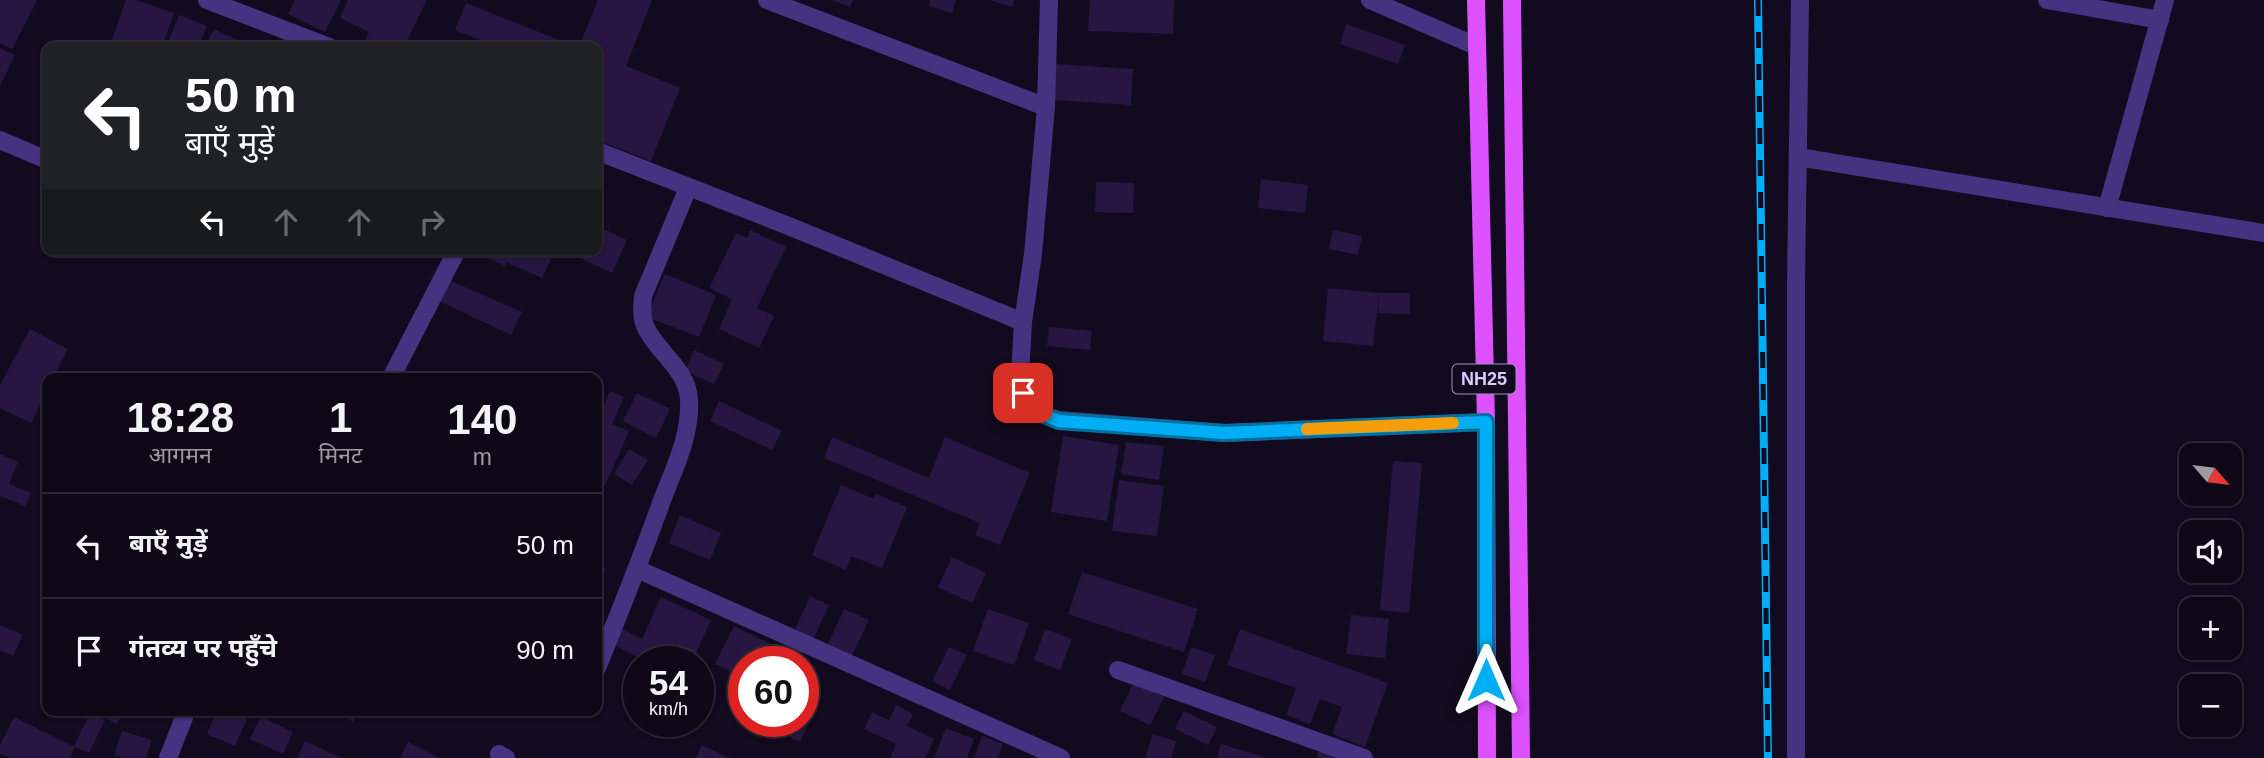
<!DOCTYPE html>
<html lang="hi">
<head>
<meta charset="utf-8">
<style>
	:root { --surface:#0e0817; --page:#1c1624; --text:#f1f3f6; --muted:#9b9aa1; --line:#2e2936 }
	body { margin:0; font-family:Arial,"Noto Sans Devanagari",sans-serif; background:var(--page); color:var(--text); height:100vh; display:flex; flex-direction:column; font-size:26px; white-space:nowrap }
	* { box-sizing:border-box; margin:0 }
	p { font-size:23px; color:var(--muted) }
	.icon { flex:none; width:38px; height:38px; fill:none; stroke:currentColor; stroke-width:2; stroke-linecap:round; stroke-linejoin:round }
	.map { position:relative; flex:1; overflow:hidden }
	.drawer { position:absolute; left:42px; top:373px; width:560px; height:343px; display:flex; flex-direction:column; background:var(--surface); border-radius:14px; box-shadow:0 2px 5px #0004,0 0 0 2px var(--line) }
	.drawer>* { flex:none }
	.hud { position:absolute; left:42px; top:42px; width:560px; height:214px; border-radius:14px; box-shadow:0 2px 5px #0004,0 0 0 2px var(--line); background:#202124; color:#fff; overflow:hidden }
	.needle { width:46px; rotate:118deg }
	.controls { position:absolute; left:2179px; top:443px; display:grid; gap:14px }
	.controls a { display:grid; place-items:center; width:63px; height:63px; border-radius:14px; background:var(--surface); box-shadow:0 2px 5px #0004,0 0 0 2px var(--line); font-size:35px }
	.speed { position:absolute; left:623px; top:646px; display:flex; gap:14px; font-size:35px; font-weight:700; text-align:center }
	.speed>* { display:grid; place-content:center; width:91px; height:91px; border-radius:50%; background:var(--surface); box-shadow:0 2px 5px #0004,0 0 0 2px var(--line); line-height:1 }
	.speed small { font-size:18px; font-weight:400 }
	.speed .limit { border:10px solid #d22; background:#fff; color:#111 }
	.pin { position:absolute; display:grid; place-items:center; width:60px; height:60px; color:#fff; margin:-30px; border-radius:14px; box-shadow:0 4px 10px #0006 }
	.me { position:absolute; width:77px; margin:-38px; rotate:0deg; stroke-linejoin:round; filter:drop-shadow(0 0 5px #0008) }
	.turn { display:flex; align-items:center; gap:24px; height:147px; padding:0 28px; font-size:32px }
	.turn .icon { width:91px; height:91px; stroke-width:2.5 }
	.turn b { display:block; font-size:49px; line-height:60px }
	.lanes { display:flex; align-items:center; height:66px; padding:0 28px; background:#0003; justify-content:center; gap:35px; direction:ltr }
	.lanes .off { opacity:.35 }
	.eta { display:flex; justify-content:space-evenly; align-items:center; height:119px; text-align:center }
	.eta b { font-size:42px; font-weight:800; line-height:49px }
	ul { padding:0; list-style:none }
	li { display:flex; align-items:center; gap:21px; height:105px; padding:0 28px; border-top:2px solid var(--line) }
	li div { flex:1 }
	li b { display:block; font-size:26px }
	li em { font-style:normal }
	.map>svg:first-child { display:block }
	.building { fill:#271641 }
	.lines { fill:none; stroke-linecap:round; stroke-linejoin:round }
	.street { stroke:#453381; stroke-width:18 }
	.primary { stroke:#de51ff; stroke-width:18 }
	.rail-casing { stroke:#00aef5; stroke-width:8 }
	.rail { stroke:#120b1f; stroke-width:5; stroke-dasharray:16; stroke-linecap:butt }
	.route-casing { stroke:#00719f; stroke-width:18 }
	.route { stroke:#00aef5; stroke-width:12 }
	.slow { stroke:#f59e0b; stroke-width:12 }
	.labels { text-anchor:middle; stroke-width:7; stroke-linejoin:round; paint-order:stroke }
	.shield { fill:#120b1f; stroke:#9e91bc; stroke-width:2 }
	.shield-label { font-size:18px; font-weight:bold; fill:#dacaff }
</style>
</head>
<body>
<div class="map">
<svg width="2264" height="758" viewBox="0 0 2264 758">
	<rect width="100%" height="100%" fill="#120b1f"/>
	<g class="building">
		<path d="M0,0H37L12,49L0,43Z"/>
		<path d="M126,0H136L174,13L162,47H133L112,40Z"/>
		<path d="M295,0H341L325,32L288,14Z"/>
		<path d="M348,0H427L404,47H362L369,32L340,18Z"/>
		<path d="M598,0H652L626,66L680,88L651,161L597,140V47H579Z"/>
		<path d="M832,0H853L850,7Z"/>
		<path d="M930,0H956L952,13L929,6Z"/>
		<path d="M990,0H1014L1012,7Z"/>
		<path d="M1090,0H1174L1173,34L1088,31Z"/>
		<path d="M466,3L577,47H483L485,42L455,30Z"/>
		<path d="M179,15L207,26L198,47H166Z"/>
		<path d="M1346,24L1405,45L1398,64L1340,44Z"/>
		<path d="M214,29L252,47H205Z"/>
		<path d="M0,48L15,55L0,86Z"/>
		<path d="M1055,64L1133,69L1131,105L1053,100Z"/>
		<path d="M1261,179L1308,185L1305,213L1258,208Z"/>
		<path d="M1096,182L1134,183L1133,213L1095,212Z"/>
		<path d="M597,226L627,240L612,273L563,250H597Z"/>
		<path d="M750,230L786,247L757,308L774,316L759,348L719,329L732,299L709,288L736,233L747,238Z"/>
		<path d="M1333,230L1362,236L1358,255L1329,249Z"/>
		<path d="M471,250H555L542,278L506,262L505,266Z"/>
		<path d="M665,274L716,295L699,337L647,317Z"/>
		<path d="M449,280L522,312L511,335L439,301Z"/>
		<path d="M1328,288L1379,293H1410V314L1378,313L1379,295L1373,346L1323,341Z"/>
		<path d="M1049,327L1092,331L1090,350L1047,346Z"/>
		<path d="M30,329L68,349L53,378H47V390L31,423L0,408V385Z"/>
		<path d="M694,350L724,364L714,384L685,371Z"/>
		<path d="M610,391L624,397L612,424L629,431L605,486L597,482V420Z"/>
		<path d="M637,393L670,409L656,438L623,421Z"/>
		<path d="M719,401L782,431L772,450L710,421Z"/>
		<path d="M1063,436L1119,445L1107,521L1051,512Z"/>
		<path d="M832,437L929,478L945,437L1030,473L1000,545L975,535L980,523L824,458Z"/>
		<path d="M1126,442L1164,446L1159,480L1121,474Z"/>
		<path d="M629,449L648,460L632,485L614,474Z"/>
		<path d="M0,454L18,462L9,484L31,493L25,506L0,496Z"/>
		<path d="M1393,461L1422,463L1409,613L1380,610Z"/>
		<path d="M1119,480L1164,486L1157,536L1112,531Z"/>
		<path d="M841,485L874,499L876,494L907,507L882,568L851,556L846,570L812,555Z"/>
		<path d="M680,515L721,533L710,560L669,543Z"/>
		<path d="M952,557L986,573L972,603L938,587Z"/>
		<path d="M597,565L606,569L597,589Z"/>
		<path d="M1082,572L1198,609L1184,652L1068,614Z"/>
		<path d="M810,596L829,605L813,640L794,632Z"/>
		<path d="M661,597L711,620L692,662H648L614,645L622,629L642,639Z"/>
		<path d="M844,609L869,620L851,658L827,646Z"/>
		<path d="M988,609L1029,623L1014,665L973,651Z"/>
		<path d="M1351,615L1389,619L1385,658L1346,654Z"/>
		<path d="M0,625L23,635L13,656L0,650Z"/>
		<path d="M734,626L787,652L783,662H744V678L715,664Z"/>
		<path d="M1045,629L1072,639L1060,670L1034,660Z"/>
		<path d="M1240,629L1388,683L1365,747L1332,734L1342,707L1320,699L1310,724L1286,715L1296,688L1227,665Z"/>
		<path d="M949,647L967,655L950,690L932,681Z"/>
		<path d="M1191,647L1215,655L1205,682L1182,674Z"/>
		<path d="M1134,682L1164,697L1150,725L1120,711Z"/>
		<path d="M744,693V715L735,711Z"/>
		<path d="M803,700L816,707L800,742L770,727L773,721H803Z"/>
		<path d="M896,705L913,714L907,726L934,739L925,758H890L896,744L864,729L872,712L889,720Z"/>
		<path d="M90,710H124L117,724Z"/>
		<path d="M217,710H251L235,746L207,734Z"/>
		<path d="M334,710H360L353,722Z"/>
		<path d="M1184,711L1217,727L1208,745L1175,729Z"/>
		<path d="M90,713L105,720L89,753L74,746Z"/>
		<path d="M14,717L75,747L70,758H10L0,753V745Z"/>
		<path d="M261,717L293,732L283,754L250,739Z"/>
		<path d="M946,728L974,739L967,758H934Z"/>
		<path d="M122,731L152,740L146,758H125L114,755Z"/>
		<path d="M1153,734L1176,741L1171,758H1145Z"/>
		<path d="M982,736L1003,744L998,758H974Z"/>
		<path d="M305,741L341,758H297Z"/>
		<path d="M408,742L439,758H400Z"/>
		<path d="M1221,744L1264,757V758H1217Z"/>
		<path d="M702,745L729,758H696Z"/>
		<path d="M1320,748L1344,758H1316Z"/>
	</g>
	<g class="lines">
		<g class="street">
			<path d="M207,0L329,47"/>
			<path d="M767,0L1046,107L1049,0"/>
			<path d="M1370,0L1476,46"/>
			<path d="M2047,0L2160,20"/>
			<path d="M1046,107L1033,254L1023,322L1020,376L1023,393L1030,405L1043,415L1059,420L1225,433L1486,422"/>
			<path d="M0,140L47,160"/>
			<path d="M597,151L791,227L1023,322"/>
			<path d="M1798,157L2264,233"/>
			<path d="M2107,208L2165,0"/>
			<path d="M391,378L457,250"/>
			<path d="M637,569L1061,758"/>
			<path d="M597,668C619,614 641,559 661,503C673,471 691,436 689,400C688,370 658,353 646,328C641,318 642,306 643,296L688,188"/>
			<path d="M1118,670L1364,758"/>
			<path d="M499,754L506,758"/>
			<path d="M168,758L187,710"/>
			<path d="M1796,758V282L1800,0"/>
		</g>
		<g class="primary">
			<path d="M1476,0L1486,422L1487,758"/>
			<path d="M1512,0L1521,758"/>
		</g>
		<defs>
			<path id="rail" d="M1758,0L1768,758"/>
		</defs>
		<use href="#rail" class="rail-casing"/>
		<use href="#rail" class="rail"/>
	</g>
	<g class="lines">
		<defs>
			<path id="route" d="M1023,393C1032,409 1042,415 1059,421L1225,433L1486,422V680"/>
		</defs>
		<use href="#route" class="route-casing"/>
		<use href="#route" class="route"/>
		<path class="slow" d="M1307,429L1453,423"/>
	</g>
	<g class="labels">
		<rect class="shield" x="1452.5" y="364.5" width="63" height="29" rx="5"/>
		<g class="shield-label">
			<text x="1484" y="385">NH25</text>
		</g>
	</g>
</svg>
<div class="controls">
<a><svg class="needle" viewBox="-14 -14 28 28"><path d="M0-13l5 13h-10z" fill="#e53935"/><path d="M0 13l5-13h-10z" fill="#9b9aa1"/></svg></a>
<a><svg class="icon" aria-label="sound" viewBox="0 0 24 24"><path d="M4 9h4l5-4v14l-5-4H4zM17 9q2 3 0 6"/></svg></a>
<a>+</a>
<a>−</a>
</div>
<div class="speed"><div>54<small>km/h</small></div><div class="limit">60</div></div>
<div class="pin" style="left:1023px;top:393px;background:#d93025"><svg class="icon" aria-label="arrive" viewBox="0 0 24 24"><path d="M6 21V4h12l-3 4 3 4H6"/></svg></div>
<svg class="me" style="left:1486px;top:680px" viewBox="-20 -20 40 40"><path d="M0-17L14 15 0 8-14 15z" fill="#00aef5" stroke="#fff" stroke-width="4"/></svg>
<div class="hud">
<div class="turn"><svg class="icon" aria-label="left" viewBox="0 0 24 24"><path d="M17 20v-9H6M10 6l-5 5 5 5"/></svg><div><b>50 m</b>बाएँ मुड़ें</div></div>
<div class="lanes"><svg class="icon" aria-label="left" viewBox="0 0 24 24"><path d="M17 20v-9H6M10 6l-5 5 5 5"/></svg><svg class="icon off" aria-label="ahead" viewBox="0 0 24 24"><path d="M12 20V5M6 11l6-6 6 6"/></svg><svg class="icon off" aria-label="ahead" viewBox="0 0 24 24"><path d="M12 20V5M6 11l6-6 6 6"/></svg><svg class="icon off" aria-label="right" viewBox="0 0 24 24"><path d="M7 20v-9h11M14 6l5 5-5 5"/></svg></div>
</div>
<section class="drawer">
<div class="eta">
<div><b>18:28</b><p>आगमन</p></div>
<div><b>1</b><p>मिनट</p></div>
<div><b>140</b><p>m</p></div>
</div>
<ul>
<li><svg class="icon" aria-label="left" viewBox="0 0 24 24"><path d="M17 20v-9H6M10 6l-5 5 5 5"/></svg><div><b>बाएँ मुड़ें</b></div><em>50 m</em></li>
<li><svg class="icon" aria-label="arrive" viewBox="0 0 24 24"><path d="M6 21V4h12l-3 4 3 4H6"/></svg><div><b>गंतव्य पर पहुँचे</b></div><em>90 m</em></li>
</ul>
</section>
</div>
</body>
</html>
